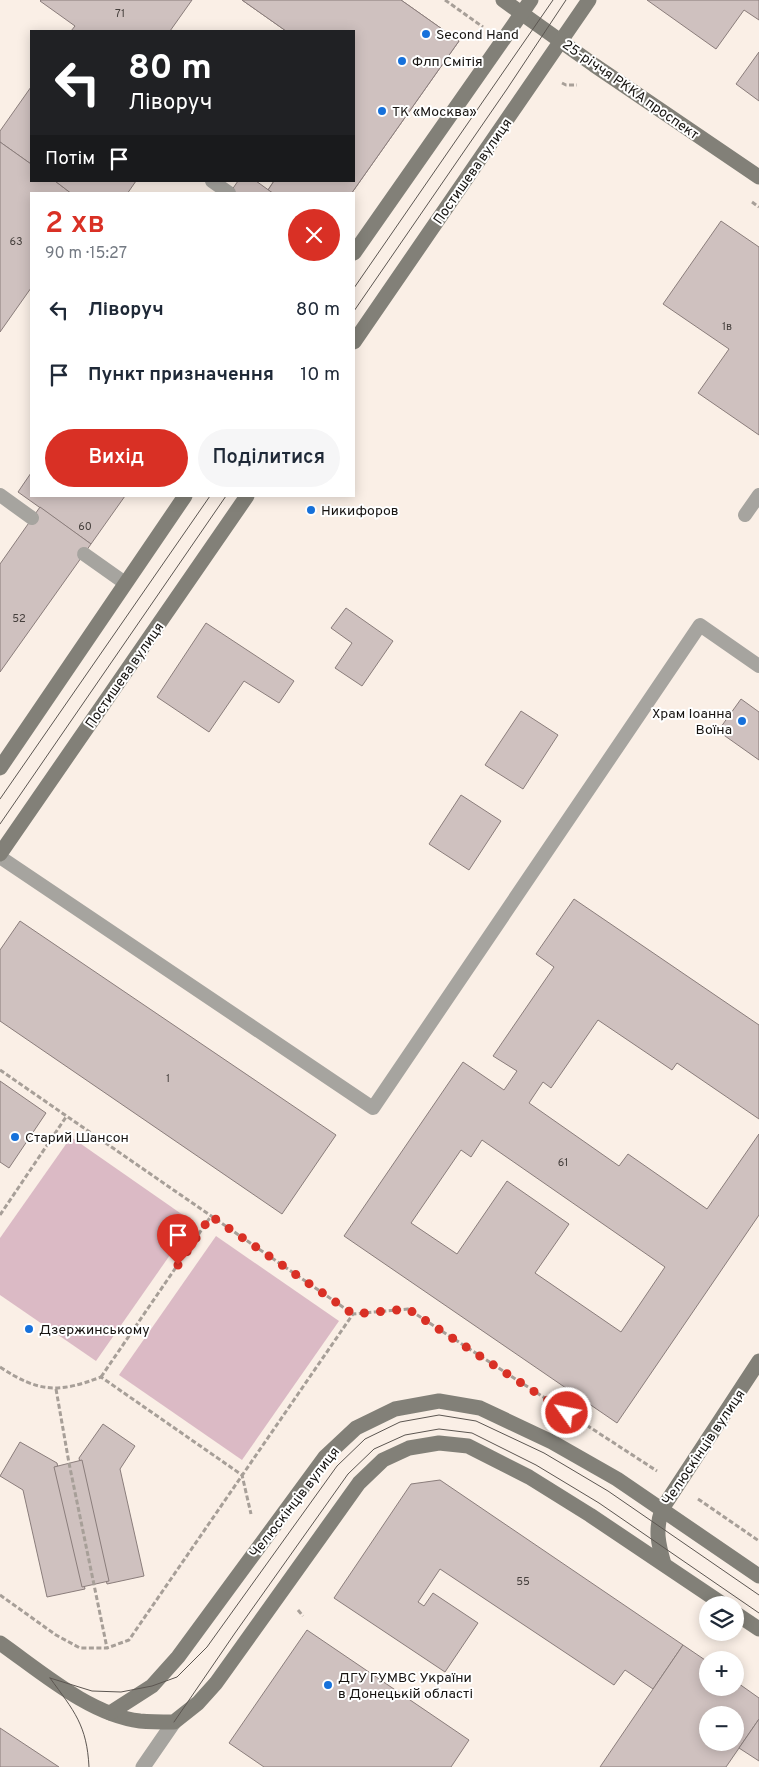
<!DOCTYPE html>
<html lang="uk">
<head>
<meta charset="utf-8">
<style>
	:root { --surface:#fff; --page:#f6f6f7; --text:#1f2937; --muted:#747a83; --accent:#d93025 }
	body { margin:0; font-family:Overpass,sans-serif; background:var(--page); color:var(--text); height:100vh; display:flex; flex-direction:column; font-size:19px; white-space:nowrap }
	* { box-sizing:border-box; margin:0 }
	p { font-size:16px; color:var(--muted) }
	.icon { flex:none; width:28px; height:28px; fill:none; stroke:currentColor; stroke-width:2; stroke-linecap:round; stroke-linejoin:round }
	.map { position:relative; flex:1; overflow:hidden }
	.side { position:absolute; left:30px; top:192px; width:325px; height:305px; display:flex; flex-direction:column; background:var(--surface); border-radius:0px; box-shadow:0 2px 12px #0003 }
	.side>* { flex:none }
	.hud { position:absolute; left:30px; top:30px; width:325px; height:152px; border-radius:0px; box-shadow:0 2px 12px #0003; background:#202124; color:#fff; overflow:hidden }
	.controls { position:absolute; left:699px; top:1596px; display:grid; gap:10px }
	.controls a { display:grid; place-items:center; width:45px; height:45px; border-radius:50%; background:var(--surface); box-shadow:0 2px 12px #0003; font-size:25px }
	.pin { position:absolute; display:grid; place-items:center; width:42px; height:42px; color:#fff; margin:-51px -21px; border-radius:50% 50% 50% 0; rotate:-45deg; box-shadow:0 0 5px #0007 }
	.pin .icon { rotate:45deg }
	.me { position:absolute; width:55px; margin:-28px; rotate:303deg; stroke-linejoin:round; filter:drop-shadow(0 0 4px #0008) }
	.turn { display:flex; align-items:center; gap:18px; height:105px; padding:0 15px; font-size:22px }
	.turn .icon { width:65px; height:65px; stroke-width:2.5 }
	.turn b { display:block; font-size:35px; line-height:42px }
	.then { display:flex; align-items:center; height:48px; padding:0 15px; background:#0003; gap:10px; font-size:19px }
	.round { display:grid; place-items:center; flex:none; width:52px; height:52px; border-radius:26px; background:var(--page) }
	.head { display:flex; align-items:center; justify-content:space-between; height:85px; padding:0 15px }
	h1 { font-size:30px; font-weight:600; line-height:38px; color:var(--accent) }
	.cta { display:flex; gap:10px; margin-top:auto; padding:10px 15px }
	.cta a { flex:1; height:58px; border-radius:30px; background:var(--accent); color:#fff; font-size:20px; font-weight:600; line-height:58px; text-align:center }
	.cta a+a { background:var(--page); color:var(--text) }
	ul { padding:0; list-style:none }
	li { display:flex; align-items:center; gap:15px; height:65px; padding:0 15px }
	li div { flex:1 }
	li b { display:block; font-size:19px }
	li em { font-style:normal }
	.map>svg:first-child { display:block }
	.green { fill:#dbbac5 }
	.building { fill:#cfc1bf; stroke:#8a7d7b; fill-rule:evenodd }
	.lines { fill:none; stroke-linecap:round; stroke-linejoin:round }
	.path { stroke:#a79f98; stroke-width:3; stroke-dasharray:5 2.5; stroke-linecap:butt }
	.lane { stroke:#a6a49f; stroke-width:14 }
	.street { stroke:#a6a49f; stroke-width:15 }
	.secondary { stroke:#828078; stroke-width:15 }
	.tram { stroke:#5c5651; stroke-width:1 }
	.route { stroke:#d93025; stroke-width:9; stroke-dasharray:0 16.2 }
	.poi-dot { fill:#1671db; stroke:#fff; stroke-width:2 }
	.labels { text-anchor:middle; stroke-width:4; stroke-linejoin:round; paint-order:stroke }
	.number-label { font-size:11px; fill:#453f3c }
	.poi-label { font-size:14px; fill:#171411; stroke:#fff; text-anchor:start }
	.street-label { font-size:14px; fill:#171411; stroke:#fff }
</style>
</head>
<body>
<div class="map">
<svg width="759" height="1767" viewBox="0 0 759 1767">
	<rect width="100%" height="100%" fill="#faefe6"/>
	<g class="green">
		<path d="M71,1137L193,1222L96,1361L0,1295V1238Z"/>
		<path d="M216,1236L339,1321L242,1460L119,1375Z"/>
	</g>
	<g class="building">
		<path d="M41,0H192L170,31H71L75,26L40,1Z"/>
		<path d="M242,0H401L459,41L351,194H274L268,190L274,181H354V31H286Z"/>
		<path d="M242,0H401L459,41L351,194H274L268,190L274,181H354V31H286Z"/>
		<path d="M647,0H759V20L744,10L716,49Z"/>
		<path d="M759,52V101L736,84Z"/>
		<path d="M31,87V164L0,142V131Z"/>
		<path d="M0,142L31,164V181H55L72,194H31V288L0,332Z"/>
		<path d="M55,181H136L127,194H72Z"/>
		<path d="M238,181H256L274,194H229Z"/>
		<path d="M721,221L759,247V435L698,393L729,349L663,304Z"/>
		<path d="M31,473V496H125L91,544L18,492Z"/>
		<path d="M40,507L91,544L0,672V564Z"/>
		<path d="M346,608L393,641L362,686L335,668L352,643L331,628Z"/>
		<path d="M206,623L294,681L279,703L244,681L209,732L157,697Z"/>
		<path d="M741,699L759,712V760L718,731Z"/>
		<path d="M521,711L558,735L523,789L485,765Z"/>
		<path d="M461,795L501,821L469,870L429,844Z"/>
		<path d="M574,899L759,1025V1119L677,1063L672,1070L598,1020L551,1088L543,1082L529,1103L619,1166L628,1154L707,1209L759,1134V1215L617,1423L344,1236L463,1062L504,1090L517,1071L493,1056L554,967L536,954ZM482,1140L665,1267L621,1332L535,1273L569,1224L507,1181L457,1254L411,1223L461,1150L471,1157Z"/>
		<path d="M20,921L336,1135L282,1214L0,1021V950Z"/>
		<path d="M0,1081L46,1113L9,1168L0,1162Z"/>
		<path d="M103,1424L135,1446L120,1469L144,1576L107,1584L79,1458Z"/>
		<path d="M20,1442L57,1463L85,1589L47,1597L23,1490L0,1476Z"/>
		<path d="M82,1460L109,1581L82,1587L54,1467Z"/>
		<path d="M440,1480L683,1645L653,1689L625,1670L614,1685L440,1569L418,1602L424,1606L433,1593L478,1623L445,1672L334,1598L411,1484Z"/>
		<path d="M307,1630L469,1740L451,1767H264L229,1743Z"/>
		<path d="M683,1645L708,1662V1688H735V1681L759,1698V1719L726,1767H600ZM708,1715H735V1742H708Z"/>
		<path d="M759,1719V1761L739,1748Z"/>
		<path d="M0,1728L59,1767H0Z"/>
	</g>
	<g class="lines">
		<g class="path">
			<path d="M445,0L483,27"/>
			<path d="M562,83L566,85H577"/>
			<path d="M752,202L759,207"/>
			<path d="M0,1070L353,1314L408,1309L657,1471"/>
			<path d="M0,1215L66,1117"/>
			<path d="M0,1367C39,1393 59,1393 101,1377L242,1475L251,1514"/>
			<path d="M101,1377L211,1216"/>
			<path d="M56,1389L69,1463L107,1648"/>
			<path d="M698,1499L759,1541"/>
			<path d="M0,1595L56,1635L80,1648H107L129,1640L353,1314"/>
			<path d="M298,1610L303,1616"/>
		</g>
		<g class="lane">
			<path d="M212,181L229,193"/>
			<path d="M0,495L32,518"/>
			<path d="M745,515L759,495"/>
			<path d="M84,554L125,583"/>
			<path d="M0,857L373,1108L700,625L759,666"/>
		</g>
		<path class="street" d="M143,1767L174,1722"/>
		<g class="secondary">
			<path d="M503,0L594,65L759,177"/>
			<path d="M354,253L531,0"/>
			<path d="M354,342L589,0"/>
			<path d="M0,768L185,496"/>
			<path d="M0,854L247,496"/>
			<path d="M664,1564C658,1543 655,1530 662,1509L759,1361"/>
			<path d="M735,1613L759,1629"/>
			<path d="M0,1643C40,1671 90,1715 140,1721C151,1722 163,1722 174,1722L198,1703L216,1683L359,1483L383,1460L409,1448L439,1443L468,1446L529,1477L590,1515L724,1605"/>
			<path d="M110,1713L152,1686L178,1657L325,1457L356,1428L395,1409L439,1401L480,1408L552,1442L617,1479L759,1576"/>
		</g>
		<g class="tram">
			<path d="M354,288L553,0"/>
			<path d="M354,311L507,89L566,0"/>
			<path d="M0,799L210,496"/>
			<path d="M0,824L226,496"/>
			<path d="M50,1678L92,1691L121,1692L152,1686L177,1677L207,1647L337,1466L365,1439L400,1422L439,1415L476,1421L544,1453L608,1491L759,1595"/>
			<path d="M50,1678C74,1711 87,1725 89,1767"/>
			<path d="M174,1722L235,1633L348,1474L374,1449L405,1435L439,1429L472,1433L536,1465L599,1503L759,1613"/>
		</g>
	</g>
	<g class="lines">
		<path class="route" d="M178,1265L211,1216L353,1314L408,1309L567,1413"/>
	</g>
	<g class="poi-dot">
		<circle cx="426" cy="34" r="5"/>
		<circle cx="402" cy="61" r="5"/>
		<circle cx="382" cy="111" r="5"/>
		<circle cx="311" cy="510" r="5"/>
		<circle cx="742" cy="721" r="5"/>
		<circle cx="15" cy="1137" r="5"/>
		<circle cx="29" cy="1329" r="5"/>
		<circle cx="328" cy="1685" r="5"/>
	</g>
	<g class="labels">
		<g class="number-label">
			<text x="120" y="17">71</text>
			<text x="16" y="245">63</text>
			<text x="727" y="330">1в</text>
			<text x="85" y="530">60</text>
			<text x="19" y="622">52</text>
			<text x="168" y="1082">1</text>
			<text x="563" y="1166">61</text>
			<text x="523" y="1585">55</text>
		</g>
		<g class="poi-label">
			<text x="436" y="39">Second Hand</text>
			<text x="412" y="66">Флп Смітія</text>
			<text x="392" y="116">ТК «Москва»</text>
			<text x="321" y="515">Никифоров</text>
			<text x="732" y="718" text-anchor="end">Храм Іоанна<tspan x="732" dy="16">Воїна</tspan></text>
			<text x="25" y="1142">Старий Шансон</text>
			<text x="39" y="1334">Дзержинському</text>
			<text x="338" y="1682">ДГУ ГУМВС України<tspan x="338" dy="16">в Донецькій області</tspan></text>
		</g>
		<g class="street-label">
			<text transform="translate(631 89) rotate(35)" y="5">25-річчя РККА проспект</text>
			<text transform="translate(472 171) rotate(-55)" y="5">Постишева вулиця</text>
			<text transform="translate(124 675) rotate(-55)" y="5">Постишева вулиця</text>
			<text transform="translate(703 1447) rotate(-56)" y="5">Челюскінців вулиця</text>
			<text transform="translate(294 1502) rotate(-52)" y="5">Челюскінців вулиця</text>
		</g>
	</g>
</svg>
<div class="controls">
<a><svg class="icon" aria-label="layers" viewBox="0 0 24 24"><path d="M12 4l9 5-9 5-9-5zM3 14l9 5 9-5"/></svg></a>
<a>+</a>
<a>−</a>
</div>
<div class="pin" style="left:178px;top:1265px;background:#d93025"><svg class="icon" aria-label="arrive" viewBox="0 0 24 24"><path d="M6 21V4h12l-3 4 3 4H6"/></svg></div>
<svg class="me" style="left:567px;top:1413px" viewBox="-20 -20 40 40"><circle r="17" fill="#d93025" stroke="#fff" stroke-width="3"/><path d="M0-11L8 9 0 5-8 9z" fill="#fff"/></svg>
<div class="hud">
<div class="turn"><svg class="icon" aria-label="left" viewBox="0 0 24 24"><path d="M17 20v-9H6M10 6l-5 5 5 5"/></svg><div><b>80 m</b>Ліворуч</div></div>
<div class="then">Потім<svg class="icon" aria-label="arrive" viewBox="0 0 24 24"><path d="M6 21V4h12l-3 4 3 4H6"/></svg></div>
</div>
<section class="side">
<div class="head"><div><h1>2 хв</h1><p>90 m · 15:27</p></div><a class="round" style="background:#d93025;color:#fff"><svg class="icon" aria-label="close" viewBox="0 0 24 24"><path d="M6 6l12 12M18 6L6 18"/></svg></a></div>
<ul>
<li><svg class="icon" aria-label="left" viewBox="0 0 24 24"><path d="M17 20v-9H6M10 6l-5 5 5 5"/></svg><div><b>Ліворуч</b></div><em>80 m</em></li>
<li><svg class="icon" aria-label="arrive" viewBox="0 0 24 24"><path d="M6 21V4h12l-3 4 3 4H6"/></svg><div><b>Пункт призначення</b></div><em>10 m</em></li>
</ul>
<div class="cta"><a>Вихід</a><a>Поділитися</a></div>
</section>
</div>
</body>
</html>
